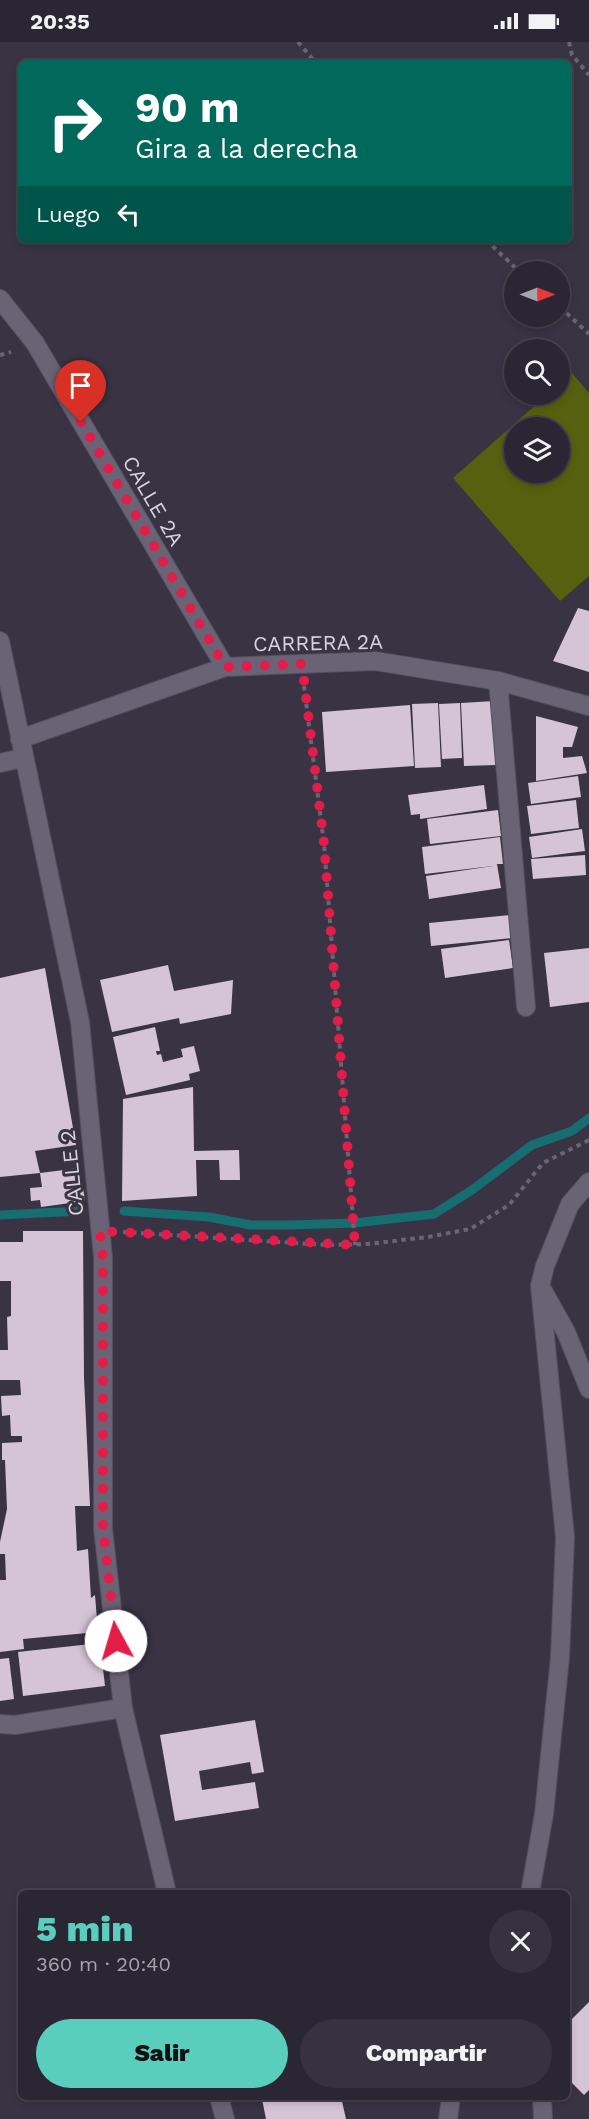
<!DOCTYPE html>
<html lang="es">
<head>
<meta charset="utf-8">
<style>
	:root { --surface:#2b2633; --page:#37323f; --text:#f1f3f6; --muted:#a6a5ac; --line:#47434e; --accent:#5acebd }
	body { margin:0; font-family:"Work Sans",sans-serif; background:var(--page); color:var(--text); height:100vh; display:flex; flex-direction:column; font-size:22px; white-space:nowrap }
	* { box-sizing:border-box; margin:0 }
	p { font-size:20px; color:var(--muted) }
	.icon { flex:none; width:33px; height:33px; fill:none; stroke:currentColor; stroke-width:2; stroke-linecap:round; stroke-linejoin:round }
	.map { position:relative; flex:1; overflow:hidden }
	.side { position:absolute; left:18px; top:1848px; width:552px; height:210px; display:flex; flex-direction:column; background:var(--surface); border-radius:9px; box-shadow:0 3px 9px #0003,0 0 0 2px var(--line) }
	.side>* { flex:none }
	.guide { position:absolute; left:18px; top:18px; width:554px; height:183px; border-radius:9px; box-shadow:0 3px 9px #0003,0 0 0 2px var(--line); background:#00695c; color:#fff; overflow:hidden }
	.needle { width:39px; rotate:90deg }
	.buttons { position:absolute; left:504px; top:219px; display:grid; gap:12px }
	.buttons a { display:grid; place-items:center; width:66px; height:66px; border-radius:50%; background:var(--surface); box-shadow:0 3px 9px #0003,0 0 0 2px var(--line); font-size:30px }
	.pin { position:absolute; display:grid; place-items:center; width:51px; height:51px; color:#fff; margin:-62px -26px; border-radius:50% 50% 50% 0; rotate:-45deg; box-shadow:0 0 6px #0007 }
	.pin .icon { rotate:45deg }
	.me { position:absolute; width:66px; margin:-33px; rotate:354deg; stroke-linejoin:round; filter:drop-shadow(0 0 4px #0008) }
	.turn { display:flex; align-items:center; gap:21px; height:126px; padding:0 18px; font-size:27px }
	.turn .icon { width:78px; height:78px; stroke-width:2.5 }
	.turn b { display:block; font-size:42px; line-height:51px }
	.then { display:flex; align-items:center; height:57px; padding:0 18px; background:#0003; gap:12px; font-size:22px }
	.round { display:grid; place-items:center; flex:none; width:63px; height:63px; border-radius:32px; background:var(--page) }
	.overview { display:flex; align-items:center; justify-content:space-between; height:102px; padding:0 18px }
	h1 { font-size:36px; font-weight:800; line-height:45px; color:var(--accent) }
	.cta { display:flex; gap:12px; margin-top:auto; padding:12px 18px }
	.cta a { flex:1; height:69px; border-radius:36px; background:var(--accent); color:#111; font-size:24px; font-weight:800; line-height:69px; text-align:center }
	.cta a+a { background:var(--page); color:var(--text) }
	.status { display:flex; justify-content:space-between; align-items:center; height:42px; padding:0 30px; background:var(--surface); direction:ltr }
	.status svg { height:16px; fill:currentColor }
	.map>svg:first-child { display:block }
	.green { fill:#55610e; fill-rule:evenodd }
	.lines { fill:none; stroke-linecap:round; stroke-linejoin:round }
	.stream { stroke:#166e70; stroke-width:9 }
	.building { fill:#d5c4d6 }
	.minor-casing { stroke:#544f5d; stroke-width:20 }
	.path { stroke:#6a6574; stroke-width:4; stroke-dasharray:4.5 4.5; stroke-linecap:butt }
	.minor { stroke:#6a6376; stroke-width:18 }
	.route { stroke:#e11d48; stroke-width:10; stroke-dasharray:0 18 }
	.labels { text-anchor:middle; stroke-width:6; stroke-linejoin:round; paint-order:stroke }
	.street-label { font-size:21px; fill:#d8d4df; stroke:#393344 }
</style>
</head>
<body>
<div class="status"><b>20:35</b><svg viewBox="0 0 49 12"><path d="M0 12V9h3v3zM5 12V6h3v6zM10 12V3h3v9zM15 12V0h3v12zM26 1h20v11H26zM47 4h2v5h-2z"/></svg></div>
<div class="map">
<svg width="589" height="2077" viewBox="0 0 589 2077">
	<rect width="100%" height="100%" fill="#393344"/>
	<path class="green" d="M572,331L589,351V534L560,559L453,436L547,353L560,352V341ZM514,386H560V430H514Z"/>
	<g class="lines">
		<g class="stream">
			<path d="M124,1169L209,1175L251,1183H289L354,1181L434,1172L472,1148L532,1103L572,1089L589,1076"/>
			<path d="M0,1173L81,1169"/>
		</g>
	</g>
	<g class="building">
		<path d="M578,566L589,569V630L553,619Z"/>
		<path d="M494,659L496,723L464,724L461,661Z"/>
		<path d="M438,661L441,725L415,726L412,662Z"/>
		<path d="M460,661L462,716L442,717L439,662Z"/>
		<path d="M410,663L414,724L326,730L322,670Z"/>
		<path d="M536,674L578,685L572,705H563V716L582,714L587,731L536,739Z"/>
		<path d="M578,734L581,755L531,762L528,741Z"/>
		<path d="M484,743L487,767L420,777V772L411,773L408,753Z"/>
		<path d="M576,758L579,786L531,792L527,764Z"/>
		<path d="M498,768L501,794L430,802L427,777Z"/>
		<path d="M582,787L585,809L532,816L529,795Z"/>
		<path d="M500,795L503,822H497L501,846L429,857L426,834L493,824L425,832L422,805Z"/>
		<path d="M585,813L586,833L533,837L531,817Z"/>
		<path d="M510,873L512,896L431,904L429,881Z"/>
		<path d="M509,898L513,926L445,936L441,907Z"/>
		<path d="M589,906V960L550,965L544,911Z"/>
		<path d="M168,923L174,949L233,938L231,972L180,982L179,976L112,990L100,938Z"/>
		<path d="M45,926L76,1103L35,1109L40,1131L0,1135V936Z"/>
		<path d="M155,985L160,1009H156L157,1013L161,1012L163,1020L183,1015L181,1007L194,1004L200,1029L189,1032L190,1038L126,1053L113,995Z"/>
		<path d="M193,1045L194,1109L239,1108L240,1138H220L219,1118H196L197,1154L122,1159L123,1057Z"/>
		<path d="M80,1126L85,1159L41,1165L40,1158L31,1159L30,1146L42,1145L40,1131Z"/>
		<path d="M23,1189H83L84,1336L90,1464H75L77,1509L88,1507L91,1556L95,1553L98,1590L23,1597L24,1607L0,1610V1538H6L5,1512H0V1500L7,1467L5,1418H2V1401L22,1400V1394H11L10,1373L2,1374L1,1354L21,1353L20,1338H0V1308H8L7,1275L11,1274V1239H0V1200H23Z"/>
		<path d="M100,1601L105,1644L23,1654L18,1610Z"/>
		<path d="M9,1616L14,1657L0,1659V1617Z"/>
		<path d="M255,1678L264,1730L252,1732L250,1720L199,1729L202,1748L255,1740L259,1766L175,1779L160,1693Z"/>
		<path d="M589,1960V2048L584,2053L567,2036V1982Z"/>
		<path d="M251,2055H341L346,2077H266L262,2057L251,2059Z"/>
	</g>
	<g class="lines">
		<defs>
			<g id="minor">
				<path d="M0,257L35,301L225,625"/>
				<path d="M0,599L80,980L103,1215V1486L123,1666L167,1851"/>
				<path d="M498,639L526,965"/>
				<path d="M20,697L225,625L375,619L498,639L589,664"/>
				<path d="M0,721L23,716"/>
				<path d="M543,1249L566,1290L589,1347"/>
				<path d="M0,1682L15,1683L123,1666"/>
				<path d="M530,1851L544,1772L560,1615L565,1495L540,1244L545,1224L570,1162L589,1140"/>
				<path d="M219,2055L225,2077"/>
				<path d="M542,2055L543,2077"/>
				<path d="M448,2077L451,2055"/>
			</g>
		</defs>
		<use href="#minor" class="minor-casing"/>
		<g class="path">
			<path d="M298,0L316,21"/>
			<path d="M569,0L572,13L589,33"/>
			<path d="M486,198L520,230"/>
			<path d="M560,265L589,292"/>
			<path d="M0,313L11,310"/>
			<path d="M304,644L324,802L355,1203"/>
			<path d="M123,1190L327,1203L368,1202L428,1195L470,1187L509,1163L543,1121L589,1098"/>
		</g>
		<use href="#minor" class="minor"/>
	</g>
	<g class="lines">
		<path class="route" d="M81,380L225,625L302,622L324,801L355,1203L100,1189L103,1215V1485L116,1599"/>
	</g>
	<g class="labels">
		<g class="street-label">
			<text transform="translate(153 459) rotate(60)" y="7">CALLE 2A</text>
			<text transform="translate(318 601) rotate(-1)" y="7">CARRERA 2A</text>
			<text transform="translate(72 1131) rotate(-96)" y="7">CALLE 2</text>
		</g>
	</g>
</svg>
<div class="buttons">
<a><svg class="needle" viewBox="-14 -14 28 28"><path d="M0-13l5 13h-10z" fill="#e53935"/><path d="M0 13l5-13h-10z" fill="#a6a5ac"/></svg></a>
<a><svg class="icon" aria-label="search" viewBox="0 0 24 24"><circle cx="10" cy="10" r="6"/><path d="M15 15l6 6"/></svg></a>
<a><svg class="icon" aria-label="layers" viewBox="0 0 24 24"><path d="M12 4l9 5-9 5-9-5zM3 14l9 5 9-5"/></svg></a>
</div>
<div class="pin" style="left:81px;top:380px;background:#d93025"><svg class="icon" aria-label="arrive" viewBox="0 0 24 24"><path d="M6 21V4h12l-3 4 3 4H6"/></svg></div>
<svg class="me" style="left:116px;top:1599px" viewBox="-20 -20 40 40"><circle r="19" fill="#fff"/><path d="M0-13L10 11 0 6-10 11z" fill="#e11d48"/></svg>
<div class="guide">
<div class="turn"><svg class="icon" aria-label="right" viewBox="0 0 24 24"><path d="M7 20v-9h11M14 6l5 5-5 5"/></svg><div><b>90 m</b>Gira a la derecha</div></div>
<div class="then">Luego<svg class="icon" aria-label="left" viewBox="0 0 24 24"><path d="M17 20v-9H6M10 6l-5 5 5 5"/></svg></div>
</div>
<section class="side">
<div class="overview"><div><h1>5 min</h1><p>360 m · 20:40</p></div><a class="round"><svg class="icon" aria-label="close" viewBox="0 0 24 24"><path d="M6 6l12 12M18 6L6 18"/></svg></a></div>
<div class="cta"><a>Salir</a><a>Compartir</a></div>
</section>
</div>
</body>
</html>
